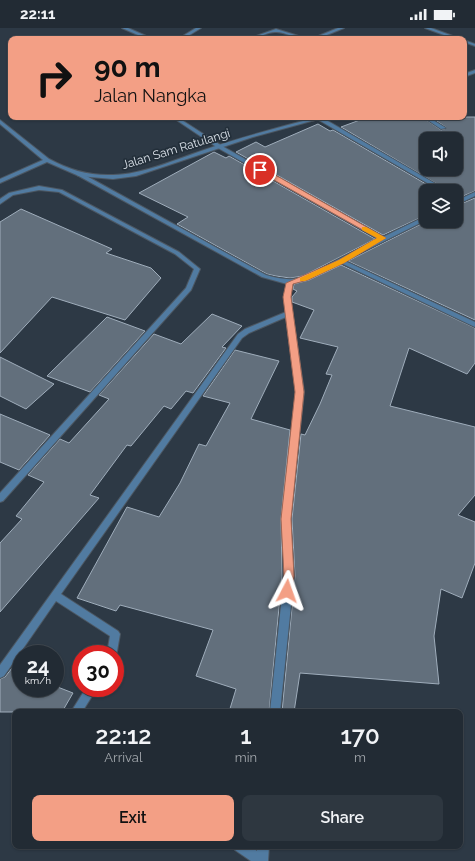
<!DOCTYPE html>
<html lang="en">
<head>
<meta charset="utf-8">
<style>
	:root { --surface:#222b34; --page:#2e3740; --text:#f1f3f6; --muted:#a2a7ac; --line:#3f474f; --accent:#f39f85 }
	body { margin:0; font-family:Raleway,sans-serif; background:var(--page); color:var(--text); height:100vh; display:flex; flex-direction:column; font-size:15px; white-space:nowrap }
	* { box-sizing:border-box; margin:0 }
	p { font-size:13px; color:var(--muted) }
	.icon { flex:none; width:22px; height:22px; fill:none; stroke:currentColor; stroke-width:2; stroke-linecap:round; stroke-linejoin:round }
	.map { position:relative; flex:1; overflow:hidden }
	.panel { position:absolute; left:12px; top:681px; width:451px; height:140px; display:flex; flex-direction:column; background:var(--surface); border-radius:8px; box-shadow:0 1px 3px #0004,0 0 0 1px var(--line) }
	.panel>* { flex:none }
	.hud { position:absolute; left:8px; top:8px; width:459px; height:84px; border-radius:8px; box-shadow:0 1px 3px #0004,0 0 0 1px var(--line); background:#f39f85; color:#111; overflow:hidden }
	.tools { position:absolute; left:419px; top:104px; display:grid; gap:8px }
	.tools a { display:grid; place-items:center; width:44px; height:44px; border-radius:8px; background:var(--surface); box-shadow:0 1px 3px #0004,0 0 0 1px var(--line); font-size:20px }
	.speed { position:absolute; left:12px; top:617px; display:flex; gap:8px; font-size:20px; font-weight:700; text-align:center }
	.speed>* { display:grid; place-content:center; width:52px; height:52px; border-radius:50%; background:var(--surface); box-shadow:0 1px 3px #0004,0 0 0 1px var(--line); line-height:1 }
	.speed small { font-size:10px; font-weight:400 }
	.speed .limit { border:6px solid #d22; background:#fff; color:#111 }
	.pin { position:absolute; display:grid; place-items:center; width:34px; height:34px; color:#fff; margin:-17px; border:2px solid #fff; border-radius:50%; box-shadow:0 1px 4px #0007 }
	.me { position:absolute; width:44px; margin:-22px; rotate:4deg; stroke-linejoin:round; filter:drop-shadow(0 0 3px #0008) }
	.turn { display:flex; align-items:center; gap:14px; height:84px; padding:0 20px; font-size:18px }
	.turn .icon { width:52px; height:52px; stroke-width:2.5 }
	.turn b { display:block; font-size:28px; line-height:34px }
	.eta { display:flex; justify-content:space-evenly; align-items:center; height:68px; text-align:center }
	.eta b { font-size:24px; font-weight:600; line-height:28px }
	.primary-button { display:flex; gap:8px; margin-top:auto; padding:8px 20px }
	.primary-button a { flex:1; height:46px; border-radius:8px; background:var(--accent); color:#111; font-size:16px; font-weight:600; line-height:46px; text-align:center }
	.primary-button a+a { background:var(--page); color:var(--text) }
	.status { display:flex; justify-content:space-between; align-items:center; height:28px; padding:0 20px; background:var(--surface); direction:ltr }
	.status svg { height:11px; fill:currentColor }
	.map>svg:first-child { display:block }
	.building { fill:#626f7c; stroke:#9fadbb; fill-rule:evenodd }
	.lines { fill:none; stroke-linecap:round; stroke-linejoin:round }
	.minor-casing { stroke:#4c5762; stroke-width:2 }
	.tertiary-casing { stroke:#4c5762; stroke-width:2 }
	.minor { fill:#517ba1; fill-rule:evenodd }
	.tertiary { fill:#517ba1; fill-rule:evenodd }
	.route { fill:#f39f85; stroke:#9e6756 }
	.slow { fill:#f59e0b }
	.labels { text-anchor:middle; stroke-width:3.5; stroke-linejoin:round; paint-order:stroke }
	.far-street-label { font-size:12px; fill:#d9e0e8; stroke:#232f3a }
</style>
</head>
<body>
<div class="status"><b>22:11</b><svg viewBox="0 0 49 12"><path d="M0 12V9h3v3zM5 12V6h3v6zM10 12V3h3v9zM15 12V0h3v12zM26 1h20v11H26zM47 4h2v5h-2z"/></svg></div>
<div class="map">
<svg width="475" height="833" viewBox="0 0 475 833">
	<rect width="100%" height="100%" fill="#2d3945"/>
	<g class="building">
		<path d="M368,89H422L441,102L447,100L431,89H475V163L456,171V163H449L341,99ZM426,111H456V141H426Z"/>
		<path d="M318,96L330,103L333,102L438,163H426V187L383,207L236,124L256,114L265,119Z"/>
		<path d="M214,124L226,130L229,128L375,211L303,248L290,250L276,248L267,246L177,196L188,189L139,165Z"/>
		<path d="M475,170V292L348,233L427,193H456V178Z"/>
		<path d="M21,181L112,221L106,225L151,240L161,250L125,292L52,269L0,325V194Z"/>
		<path d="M341,237L475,300V335L467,346L409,320L390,378L475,399V467L458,487L475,494V535L462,570L441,561L434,608L439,656L300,645L294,684H282L295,548L292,491L301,406L305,407L320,376L332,347L326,346L338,319L300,310L314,282L292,274V269L297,263L293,261L294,256L309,252Z"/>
		<path d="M212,286L242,298L222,319L226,320L193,365L186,363L171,381L164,378L131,418L127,417L90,467L99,470L0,584V515L22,491L16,488L44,454L28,447L60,411L69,415L109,371L99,367L154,306L181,316Z"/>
		<path d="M107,289L145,303L90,364L47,348Z"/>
		<path d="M235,322L279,333L251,391L290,402L281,491L282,548L269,684H229L236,661L196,648L213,602L120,577L116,583L77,570L127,479L159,489L180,455L199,416L206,418L230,375L203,368Z"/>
		<path d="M0,329L54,356L26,381L0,368Z"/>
		<path d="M0,386L50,407L19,442L0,434Z"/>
		<path d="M12,640L21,644V660H55V658L73,665L62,684H0V651L5,649Z"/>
	</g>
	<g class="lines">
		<defs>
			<g id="minor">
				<path d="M122,0H128L153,11H147Z"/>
				<path d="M196,0H201L183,11H178Z"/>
				<path d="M338,0H344L317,11H311Z"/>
				<path d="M425,0H431L461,11H455Z"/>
				<path d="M276,1L305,10L306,11C296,11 283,3 275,4C266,4 258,11 248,11Z"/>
				<path d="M464,12L475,16V18L464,14Z"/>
				<path d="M172,89H177L222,118L383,209L426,188V192L345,233L475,294V299L341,235L308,251L293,255L290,269L304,364L290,491L294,548L280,684H270L284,548L282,491L296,364L286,289L249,305L242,310L61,566L118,603L120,606L116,629L115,626H107L110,608L56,573L4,648L0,650V637L238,306L245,301L286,284L284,269L287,256L262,249L77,147V145H81L266,247C280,251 290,253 304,249L378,211L218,120Z"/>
				<path d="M305,89H311L315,92L311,93Z"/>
				<path d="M317,89H321L448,163H441L317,91Z"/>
				<path d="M423,89H428L446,100L441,101Z"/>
				<path d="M39,158L62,162L179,224L200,241L191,262L3,473L0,474V465L186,260L194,241L175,226L59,164L39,162L13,167L0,176V171L9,165Z"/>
				<path d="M475,164V168L456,177V173Z"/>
				<path d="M86,660H97L82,684H71Z"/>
				<path d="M233,818H250L257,823V818H269L268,833H251L235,822Z"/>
			</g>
			<g id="tertiary">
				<path d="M475,42V45L464,49V46Z"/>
				<path d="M318,89H326L253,109L136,148L113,151L79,148L47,134L0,155V151L43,132L0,96V92L49,131C69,142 90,148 113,147C141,147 177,131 204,122C242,109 280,99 318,89Z"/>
			</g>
		</defs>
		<use href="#minor" class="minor-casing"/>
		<use href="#tertiary" class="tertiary-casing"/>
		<use href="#minor" class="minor"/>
		<use href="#tertiary" class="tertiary"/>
	</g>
	<path class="route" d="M258,140H263L386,210L344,235L308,252L293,256L291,269L304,364L291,491L294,548L291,567L287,568L284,567L282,563L284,548L281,491L295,364L283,269L286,255L339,232L377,210L258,143Z"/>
	<path class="slow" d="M362,199H366L386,210L344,235L305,253H300V250L339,232L377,210L362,202Z"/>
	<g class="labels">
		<g class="far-street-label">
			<text transform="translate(176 121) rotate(-17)" y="4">Jalan Sam Ratulangi</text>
		</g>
	</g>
</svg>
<div class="tools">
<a><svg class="icon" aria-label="sound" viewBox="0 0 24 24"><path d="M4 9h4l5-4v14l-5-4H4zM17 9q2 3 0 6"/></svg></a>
<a><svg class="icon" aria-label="layers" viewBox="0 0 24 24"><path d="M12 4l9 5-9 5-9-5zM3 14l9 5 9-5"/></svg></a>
</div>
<div class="speed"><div>24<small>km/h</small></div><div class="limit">30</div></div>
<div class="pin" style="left:260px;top:142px;background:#d93025"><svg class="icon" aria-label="arrive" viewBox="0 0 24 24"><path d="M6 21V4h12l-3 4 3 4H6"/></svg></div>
<svg class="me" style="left:287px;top:563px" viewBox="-20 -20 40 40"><path d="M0-17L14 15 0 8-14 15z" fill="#f39f85" stroke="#fff" stroke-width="4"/></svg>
<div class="hud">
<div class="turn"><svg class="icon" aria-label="right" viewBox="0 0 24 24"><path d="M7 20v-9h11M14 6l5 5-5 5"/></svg><div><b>90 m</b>Jalan Nangka</div></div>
</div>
<section class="panel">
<div class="eta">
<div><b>22:12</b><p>Arrival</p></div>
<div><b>1</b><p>min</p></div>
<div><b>170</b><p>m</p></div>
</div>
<div class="primary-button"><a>Exit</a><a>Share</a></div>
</section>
</div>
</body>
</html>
